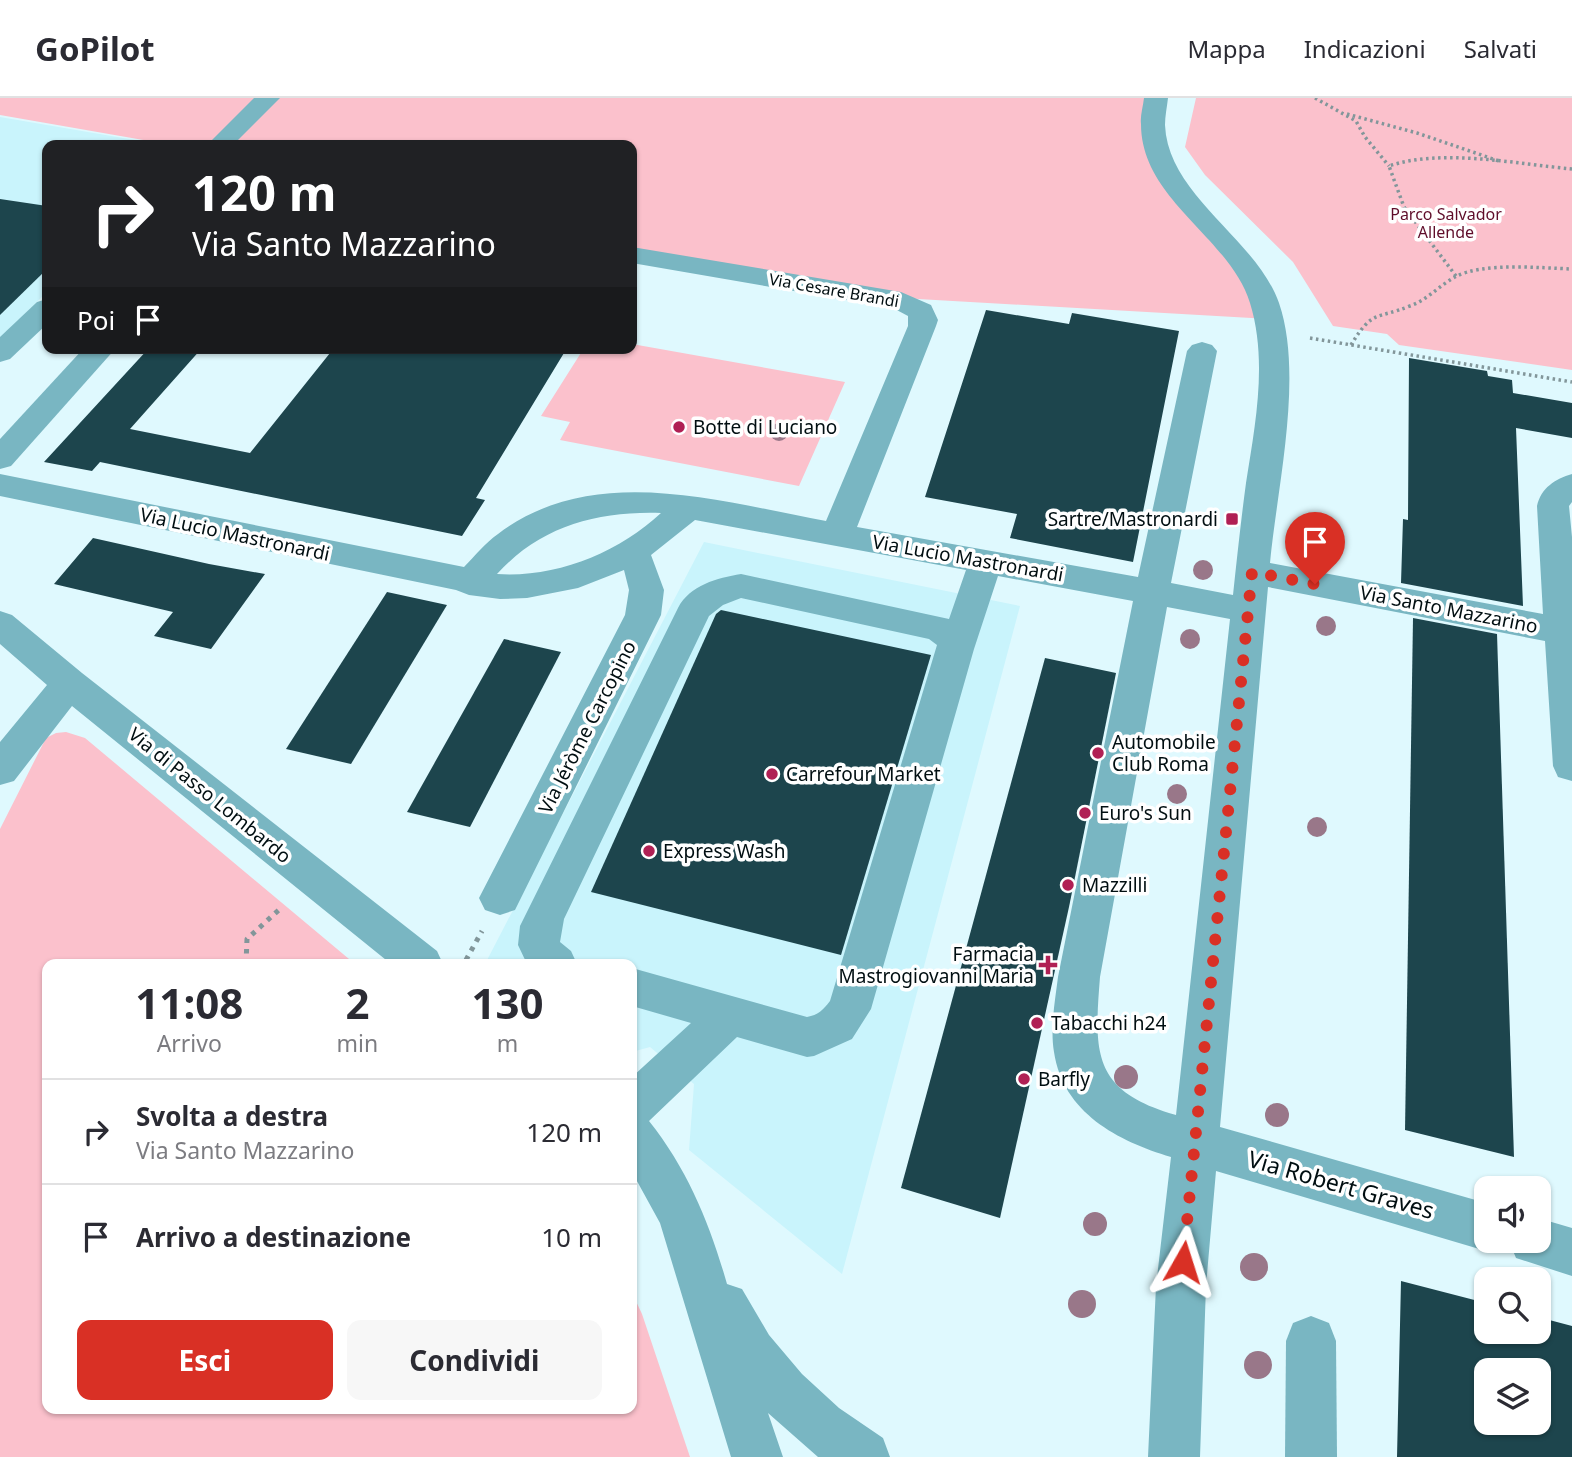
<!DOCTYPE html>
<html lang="it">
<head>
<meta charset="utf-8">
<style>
	:root { --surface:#fff; --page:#f7f7f7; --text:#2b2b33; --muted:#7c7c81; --line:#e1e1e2; --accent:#d93025 }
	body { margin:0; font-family:"Noto Sans",sans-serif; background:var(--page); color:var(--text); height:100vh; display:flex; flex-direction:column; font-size:26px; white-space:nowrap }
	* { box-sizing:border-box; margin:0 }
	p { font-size:23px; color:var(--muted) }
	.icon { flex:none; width:38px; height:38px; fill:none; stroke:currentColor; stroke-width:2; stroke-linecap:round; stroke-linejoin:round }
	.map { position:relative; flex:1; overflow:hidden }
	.drawer { position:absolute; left:42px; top:861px; width:595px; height:455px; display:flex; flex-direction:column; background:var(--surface); border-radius:14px; box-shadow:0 2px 5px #0004 }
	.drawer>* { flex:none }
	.guide { position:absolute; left:42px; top:42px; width:595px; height:214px; border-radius:14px; box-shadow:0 2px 5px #0004; background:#202124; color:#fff; overflow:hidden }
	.controls { position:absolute; left:1474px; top:1078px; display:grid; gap:14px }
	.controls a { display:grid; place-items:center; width:77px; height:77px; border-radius:14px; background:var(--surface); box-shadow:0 2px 5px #0004; font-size:35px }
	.pin { position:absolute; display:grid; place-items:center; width:60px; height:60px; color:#fff; margin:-72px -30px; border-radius:50% 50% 50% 0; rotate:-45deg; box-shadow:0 0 7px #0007 }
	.pin .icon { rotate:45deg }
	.me { position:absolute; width:77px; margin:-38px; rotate:6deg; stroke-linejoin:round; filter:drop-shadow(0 0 5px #0008) }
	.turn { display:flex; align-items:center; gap:24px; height:147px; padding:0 35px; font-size:32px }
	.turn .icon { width:91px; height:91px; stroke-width:2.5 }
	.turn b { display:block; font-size:49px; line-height:60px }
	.then { display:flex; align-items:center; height:66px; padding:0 35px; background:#0003; gap:14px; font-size:26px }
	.eta { display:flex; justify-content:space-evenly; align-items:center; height:119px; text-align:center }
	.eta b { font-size:42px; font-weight:700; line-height:49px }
	.cta { display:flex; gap:14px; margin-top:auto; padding:14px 35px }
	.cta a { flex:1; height:80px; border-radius:14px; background:var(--accent); color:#fff; font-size:28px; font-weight:700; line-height:80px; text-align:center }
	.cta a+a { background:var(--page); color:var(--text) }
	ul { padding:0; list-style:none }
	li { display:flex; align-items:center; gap:21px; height:105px; padding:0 35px; border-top:2px solid var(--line) }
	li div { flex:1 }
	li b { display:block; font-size:26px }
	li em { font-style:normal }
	header { display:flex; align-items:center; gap:42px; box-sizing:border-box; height:98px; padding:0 35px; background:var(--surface); border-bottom:2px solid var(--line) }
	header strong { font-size:33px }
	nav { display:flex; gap:38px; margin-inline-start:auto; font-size:24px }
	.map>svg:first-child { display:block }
	.built { fill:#c9f4fc }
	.green { fill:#fbc1cc }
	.building { fill:#1d454d; fill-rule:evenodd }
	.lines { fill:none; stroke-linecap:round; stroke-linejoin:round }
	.path-far1 { stroke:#82969a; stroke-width:3.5; stroke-dasharray:2.5 3.5; stroke-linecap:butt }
	.path { stroke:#82969a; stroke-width:5; stroke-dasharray:4.5 6; stroke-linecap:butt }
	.minor { fill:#79b6c2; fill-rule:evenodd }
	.tree { fill:#997789 }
	.route { stroke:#d93025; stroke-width:12; stroke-dasharray:0 21.6 }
	.poi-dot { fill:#b02054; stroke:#fff; stroke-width:2.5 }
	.labels { text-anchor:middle; stroke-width:7; stroke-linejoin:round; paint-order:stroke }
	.far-park-label { font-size:16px; fill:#5f0d2a; stroke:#fff }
	.far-street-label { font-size:16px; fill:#010e11; stroke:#fff }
	.poi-label { font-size:19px; fill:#010e11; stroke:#fff; text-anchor:start }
	.street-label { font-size:19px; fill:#010e11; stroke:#fff }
	.near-street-label { font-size:23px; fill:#010e11; stroke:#fff }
</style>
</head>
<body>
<header>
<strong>GoPilot</strong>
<nav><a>Mappa</a><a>Indicazioni</a><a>Salvati</a></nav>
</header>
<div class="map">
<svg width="1572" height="1359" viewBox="0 0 1572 1359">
	<rect width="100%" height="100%" fill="#dff9fe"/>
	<g class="built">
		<path d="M0,19L164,47H47V194L0,240Z"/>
		<path d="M704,444L1020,508L842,1176L689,1052L694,986L650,949L632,954V866H485Z"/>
	</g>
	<g class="green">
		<path d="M0,0H1160L1152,33L1269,221L918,201L632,152V47H172L0,17Z"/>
		<path d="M1196,0H1572V272L1399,247L1387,236L1333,228L1293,164L1205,77L1185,49Z"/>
		<path d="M632,246L845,284L799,388L560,342L570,324L541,318L584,250H632Z"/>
		<path d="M66,634L85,640L355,866H47V1311H632V1195L642,1216L690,1359H0V731L46,640L56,635Z"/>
	</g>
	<g class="building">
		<path d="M0,101L47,108V171L0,217Z"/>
		<path d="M986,212L1069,226L1072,215L1179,233L1133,464L1010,440L1017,416L925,399Z"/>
		<path d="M149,250H202L130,331L250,355L334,250H567L476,400L485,402L462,438L100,364L92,373L44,364Z"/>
		<path d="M1409,260L1487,273L1488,278L1512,282L1513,295L1572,305V340L1516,330L1523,508L1401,485L1403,421L1408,422Z"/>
		<path d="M93,440L209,466L265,476L211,551L154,538L173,514L54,486Z"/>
		<path d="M387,494L447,507L351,666L286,651Z"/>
		<path d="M721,512L931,557L841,857L591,794L716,516Z"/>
		<path d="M1413,520L1497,536L1514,1059L1405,1032Z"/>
		<path d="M504,541L561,554L470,729L407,714Z"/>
		<path d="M1045,560L1116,575L1069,809L1000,1120L901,1090Z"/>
		<path d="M1401,1183L1486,1205V1234H1538V1219L1572,1228V1359H1397ZM1486,1272H1538V1325H1486Z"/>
	</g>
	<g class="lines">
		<g class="path-far1">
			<path d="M1315,0L1356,23L1365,39L1389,68"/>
			<path d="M1347,16L1417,35L1499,63"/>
			<path d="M1456,178L1404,109L1389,68C1442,50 1517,66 1572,71"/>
			<path d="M1310,240L1572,284"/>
			<path d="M1351,247C1373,211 1375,222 1410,208C1427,202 1440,187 1455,179C1482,164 1541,170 1572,171"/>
		</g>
		<g class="path">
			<path d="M466,862L482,833"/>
			<path d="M246,866L247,841L282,809"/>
		</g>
		<g class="minor">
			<path d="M254,0H280L233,47H207Z"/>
			<path d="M1144,0H1168C1167,9 1165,18 1165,27C1168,98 1256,140 1279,205C1304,278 1277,389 1270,465L1543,516L1537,408C1541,390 1555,381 1572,376V404L1569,408L1572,439V683L1558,679L1553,668L1545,543L1268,489L1220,1029L1486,1105V1143H1504L1503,1146L1486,1153L1216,1073L1206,1188L1200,1359H1148L1156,1188L1171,1059C1118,1043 1063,1015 1054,954C1050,930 1055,903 1058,879L1133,503L998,478L974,551L871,911L852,941L814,958L807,959L737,939L649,1023C688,1072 710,1126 727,1186L742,1191L769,1237L802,1276L839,1310L883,1340L890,1359H818L768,1315L783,1359H731L660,1125L632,1074V979L691,925L632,908V870L807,919C818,917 823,912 830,903L937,547L929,541L741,500L723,507L709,518L564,821L560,844L571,853L577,866H527L518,847L520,828L678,510C690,487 717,480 741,476L949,521L966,472L695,422L651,457L664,492L661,517L515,812L500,817L485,812L479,800L625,517L629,492L624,472L578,490L527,500L500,501L469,497L456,492L0,398V376L464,469C475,458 485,445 498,436C594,363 720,404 826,423L908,228V218L893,210L632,165V149L901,194L931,207L938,222L936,228L857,429L1138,479L1187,253L1192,247L1202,244L1212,247L1217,253L1171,485L1233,497C1237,460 1241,422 1246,385C1255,328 1268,263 1250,205C1230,139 1141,102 1141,26C1140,18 1143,9 1144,0ZM661,415C618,455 556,480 497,476C541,428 597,413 661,415ZM1167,509L1230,521L1176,1017C1092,993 1094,955 1100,879Z"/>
			<path d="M47,201V226L10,261L0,264V239L37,204Z"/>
			<path d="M84,250H116L11,368L0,371V341Z"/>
			<path d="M0,513L12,517L82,575L437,853L443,866H391L72,608L14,683L0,687V644L47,587L0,546Z"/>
			<path d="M1538,1120L1572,1130V1178L1516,1160L1509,1143H1538Z"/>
			<path d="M1311,1218L1329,1225L1336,1243L1337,1359H1285L1286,1243L1293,1225Z"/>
		</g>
	</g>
	<g class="tree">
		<circle cx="779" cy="334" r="9"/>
		<circle cx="1203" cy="472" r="10"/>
		<circle cx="1326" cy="528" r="10"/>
		<circle cx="1190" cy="541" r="10"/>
		<circle cx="1177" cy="696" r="10"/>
		<circle cx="1317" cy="729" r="10"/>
		<circle cx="1126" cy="979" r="12"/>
		<circle cx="1277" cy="1017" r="12"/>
		<circle cx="1095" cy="1126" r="12"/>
		<circle cx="1254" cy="1169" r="14"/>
		<circle cx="1082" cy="1206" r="14"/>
		<circle cx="1258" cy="1267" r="14"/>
	</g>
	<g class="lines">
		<path class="route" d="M1183,1164L1252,474L1315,486"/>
	</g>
	<g class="poi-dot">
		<circle cx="679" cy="329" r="7"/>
		<rect x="1225" y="414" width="14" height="14" rx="3.5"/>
		<circle cx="1098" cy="655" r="7"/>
		<circle cx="772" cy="676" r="7"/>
		<circle cx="1085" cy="715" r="7"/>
		<circle cx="649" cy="753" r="7"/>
		<circle cx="1068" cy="787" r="7"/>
		<path d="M1044.5 856.5h7v7h7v7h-7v7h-7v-7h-7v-7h7z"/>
		<circle cx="1037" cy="925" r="7"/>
		<circle cx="1024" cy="981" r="7"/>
	</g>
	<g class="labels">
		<g class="far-park-label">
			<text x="1446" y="122">Parco Salvador<tspan x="1446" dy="18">Allende</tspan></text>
		</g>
		<g class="far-street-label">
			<text transform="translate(834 192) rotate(10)" y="6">Via Cesare Brandi</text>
		</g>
		<g class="poi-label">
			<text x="693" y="336">Botte di Luciano</text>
			<text x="1218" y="428" text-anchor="end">Sartre/Mastronardi</text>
			<text x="1112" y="651">Automobile<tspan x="1112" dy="22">Club Roma</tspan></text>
			<text x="786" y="683">Carrefour Market</text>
			<text x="1099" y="722">Euro's Sun</text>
			<text x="663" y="760">Express Wash</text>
			<text x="1082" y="794">Mazzilli</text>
			<text x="1034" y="863" text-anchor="end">Farmacia<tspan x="1034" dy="22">Mastrogiovanni Maria</tspan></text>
			<text x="1051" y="932">Tabacchi h24</text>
			<text x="1038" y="988">Barfly</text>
		</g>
		<g class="street-label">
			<text transform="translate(235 436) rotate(12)" y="7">Via Lucio Mastronardi</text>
			<text transform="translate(968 460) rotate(10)" y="7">Via Lucio Mastronardi</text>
			<text transform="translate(1449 511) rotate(11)" y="7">Via Santo Mazzarino</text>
			<text transform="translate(587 629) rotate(-63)" y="7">Via Jéròme Carcopino</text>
			<text transform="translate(210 697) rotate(39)" y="7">Via di Passo Lombardo</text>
		</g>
		<g class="near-street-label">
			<text transform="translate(1341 1087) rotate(16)" y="8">Via Robert Graves</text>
		</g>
	</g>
</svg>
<div class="controls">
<a><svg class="icon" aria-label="sound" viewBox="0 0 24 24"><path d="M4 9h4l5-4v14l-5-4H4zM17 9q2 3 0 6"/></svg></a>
<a><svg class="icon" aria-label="search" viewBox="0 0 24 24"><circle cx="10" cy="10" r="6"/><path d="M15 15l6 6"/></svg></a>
<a><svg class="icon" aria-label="layers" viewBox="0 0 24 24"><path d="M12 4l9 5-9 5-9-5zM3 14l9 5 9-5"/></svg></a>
</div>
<div class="pin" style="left:1315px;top:486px;background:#d93025"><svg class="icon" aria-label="arrive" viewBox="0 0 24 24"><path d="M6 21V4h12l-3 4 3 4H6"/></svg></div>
<svg class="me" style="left:1183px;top:1164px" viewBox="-20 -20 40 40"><path d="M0-17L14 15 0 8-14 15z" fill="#d93025" stroke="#fff" stroke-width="4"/></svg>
<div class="guide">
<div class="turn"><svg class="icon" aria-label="right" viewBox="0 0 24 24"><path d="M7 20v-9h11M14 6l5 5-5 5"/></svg><div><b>120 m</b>Via Santo Mazzarino</div></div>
<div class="then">Poi<svg class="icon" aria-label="arrive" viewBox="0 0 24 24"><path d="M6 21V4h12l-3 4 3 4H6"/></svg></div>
</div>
<section class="drawer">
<div class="eta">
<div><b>11:08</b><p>Arrivo</p></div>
<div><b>2</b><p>min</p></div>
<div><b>130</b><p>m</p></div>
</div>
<ul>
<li><svg class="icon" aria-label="right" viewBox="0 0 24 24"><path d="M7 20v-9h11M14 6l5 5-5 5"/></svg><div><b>Svolta a destra</b><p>Via Santo Mazzarino</p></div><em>120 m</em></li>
<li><svg class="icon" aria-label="arrive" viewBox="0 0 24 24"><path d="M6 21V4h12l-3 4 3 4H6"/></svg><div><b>Arrivo a destinazione</b></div><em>10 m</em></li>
</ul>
<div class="cta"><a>Esci</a><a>Condividi</a></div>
</section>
</div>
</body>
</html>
